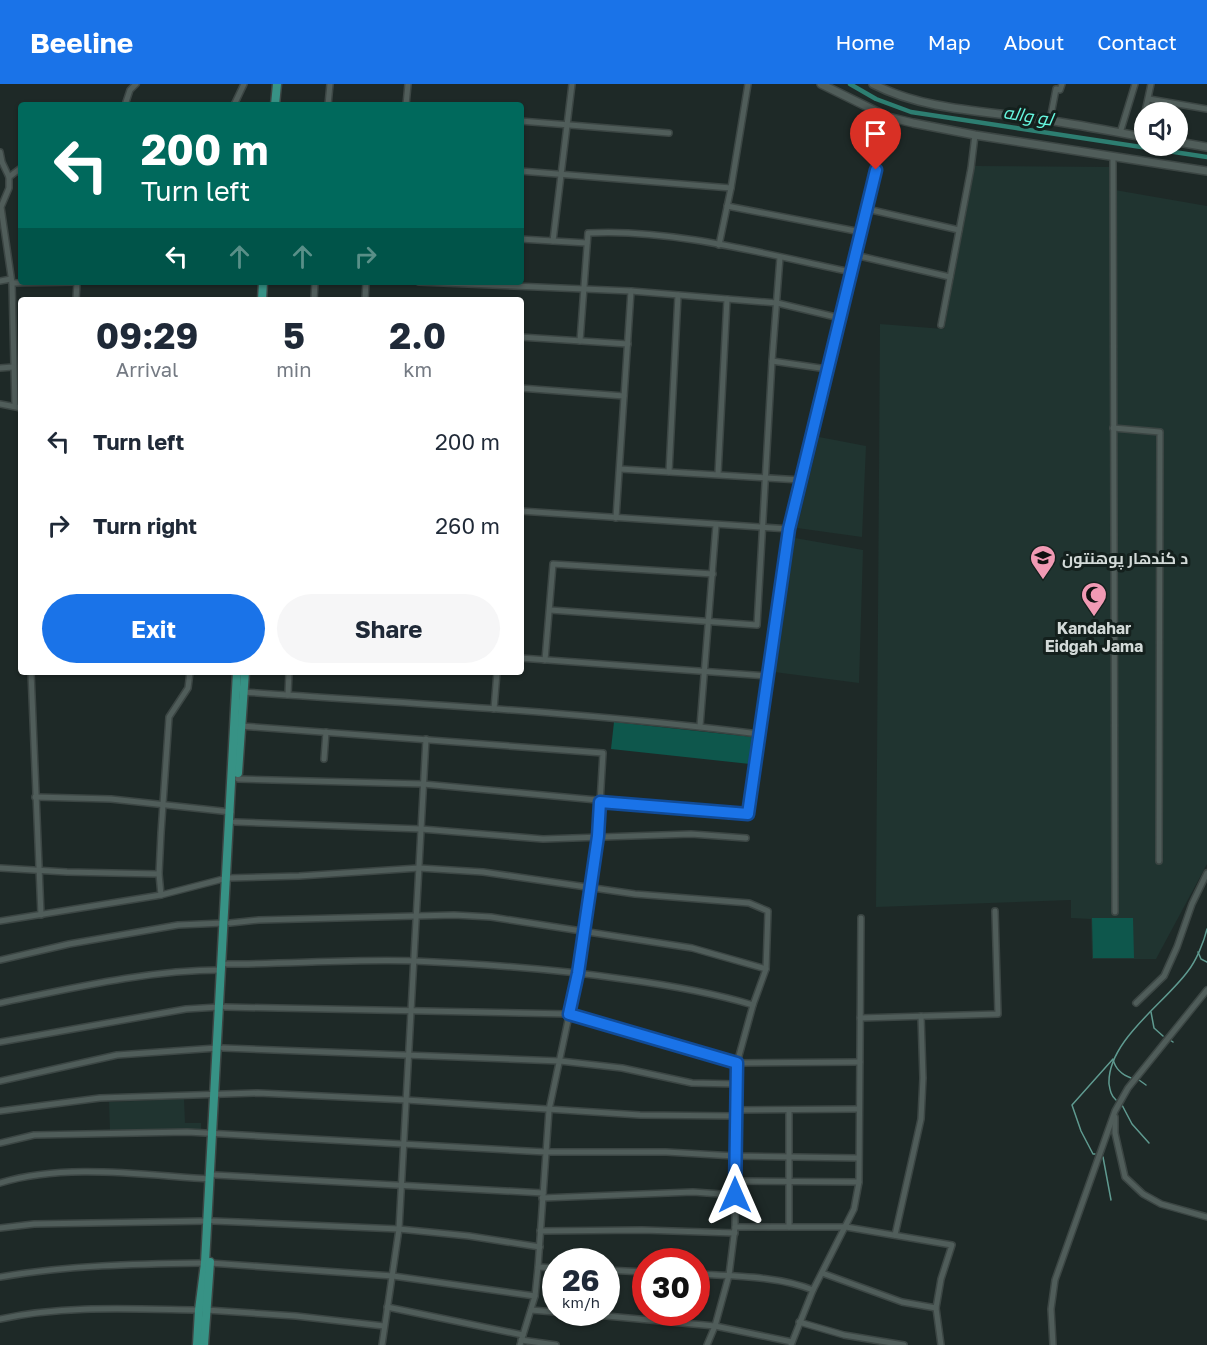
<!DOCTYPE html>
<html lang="en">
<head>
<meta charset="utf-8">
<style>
	:root { --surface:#fff; --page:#f6f6f7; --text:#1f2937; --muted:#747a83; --accent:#1a73e8 }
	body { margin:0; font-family:"Golos Text",Cairo,sans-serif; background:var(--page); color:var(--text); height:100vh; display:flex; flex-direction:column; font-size:22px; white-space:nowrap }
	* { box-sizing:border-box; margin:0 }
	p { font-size:20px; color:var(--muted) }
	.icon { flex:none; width:33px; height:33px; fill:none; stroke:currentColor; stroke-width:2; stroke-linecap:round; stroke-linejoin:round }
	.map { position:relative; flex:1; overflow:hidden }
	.sheet { position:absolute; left:18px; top:213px; width:506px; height:378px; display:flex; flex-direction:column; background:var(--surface); border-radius:6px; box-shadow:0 2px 4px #0004 }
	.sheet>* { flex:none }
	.banner { position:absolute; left:18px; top:18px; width:506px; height:183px; border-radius:6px; box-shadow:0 2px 4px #0004; background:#00695c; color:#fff; overflow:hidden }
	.buttons { position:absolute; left:1134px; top:18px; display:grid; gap:12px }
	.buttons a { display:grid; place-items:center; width:54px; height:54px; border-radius:50%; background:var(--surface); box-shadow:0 2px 4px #0004; font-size:30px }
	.speed { position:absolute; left:542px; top:1164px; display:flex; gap:12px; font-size:30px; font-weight:700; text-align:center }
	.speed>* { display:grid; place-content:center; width:78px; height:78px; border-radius:50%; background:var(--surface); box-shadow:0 2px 4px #0004; line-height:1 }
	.speed small { font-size:15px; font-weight:400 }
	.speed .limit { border:9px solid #d22; background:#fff; color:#111 }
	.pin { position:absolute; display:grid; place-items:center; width:51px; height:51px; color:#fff; margin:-62px -26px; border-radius:50% 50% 50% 0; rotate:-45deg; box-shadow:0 0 6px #0007 }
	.pin .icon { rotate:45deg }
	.me { position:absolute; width:66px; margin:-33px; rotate:0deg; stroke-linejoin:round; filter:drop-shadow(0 0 4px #0008) }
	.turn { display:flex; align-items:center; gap:21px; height:126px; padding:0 24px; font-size:27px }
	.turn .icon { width:78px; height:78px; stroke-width:2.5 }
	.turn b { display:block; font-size:42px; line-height:51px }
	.lanes { display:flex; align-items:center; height:57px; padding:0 24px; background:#0003; justify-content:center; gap:30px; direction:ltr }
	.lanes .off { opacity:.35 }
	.eta { display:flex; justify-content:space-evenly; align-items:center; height:102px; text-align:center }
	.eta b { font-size:36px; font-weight:700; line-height:42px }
	.primary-button { display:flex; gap:12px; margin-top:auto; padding:12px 24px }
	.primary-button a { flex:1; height:69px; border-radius:36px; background:var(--accent); color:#fff; font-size:24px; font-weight:700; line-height:69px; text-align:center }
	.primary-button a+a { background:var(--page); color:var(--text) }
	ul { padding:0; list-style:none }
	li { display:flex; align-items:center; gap:18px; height:84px; padding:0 24px }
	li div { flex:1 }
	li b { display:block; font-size:22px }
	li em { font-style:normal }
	header { display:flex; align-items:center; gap:36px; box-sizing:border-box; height:84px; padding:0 30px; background:var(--accent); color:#fff }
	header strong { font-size:28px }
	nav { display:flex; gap:33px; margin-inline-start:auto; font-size:21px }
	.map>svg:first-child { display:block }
	.built { fill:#203430 }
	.green { fill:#0e574c }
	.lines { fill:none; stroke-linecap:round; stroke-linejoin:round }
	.stream { stroke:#5f9a90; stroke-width:1.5 }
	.canal { stroke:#2d7e71; stroke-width:4.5 }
	.minor-casing { stroke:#3c4644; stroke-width:8 }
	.tertiary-casing { stroke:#3c4644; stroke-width:10 }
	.primary-casing { stroke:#3c4644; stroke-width:11 }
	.minor { stroke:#505d5a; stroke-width:5 }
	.tertiary { stroke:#505d5a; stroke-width:7 }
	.primary { stroke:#379285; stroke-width:8 }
	.route-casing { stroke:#114b97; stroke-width:15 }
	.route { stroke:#1a73e8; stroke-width:10 }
	.labels { text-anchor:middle; stroke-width:6; stroke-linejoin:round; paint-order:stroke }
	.poi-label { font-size:16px; font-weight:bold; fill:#d3dad8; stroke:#14201d; text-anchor:start }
	.water-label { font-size:18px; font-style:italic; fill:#67f9e1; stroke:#14201d }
</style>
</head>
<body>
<header>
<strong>Beeline</strong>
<nav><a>Home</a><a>Map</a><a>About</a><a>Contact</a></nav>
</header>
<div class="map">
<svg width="1207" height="1261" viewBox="0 0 1207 1261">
	<rect width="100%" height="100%" fill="#1e2927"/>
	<g class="built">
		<path d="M975,82L1109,83V105L1207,122V780L1156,875H1092L1091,835L1071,834V816L876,823L880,240L944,245Z"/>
		<path d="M819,353L866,362L862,453L797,444Z"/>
		<path d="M795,454L863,466L859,599L774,588Z"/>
		<path d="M184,1015L185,1039H201V1045L110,1047L109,1018Z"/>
	</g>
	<g class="green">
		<path d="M614,638L753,653L750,680L611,665Z"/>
		<path d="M1092,834H1133L1134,874H1093Z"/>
	</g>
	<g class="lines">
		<g class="stream">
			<path d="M1198,868L1201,875L1207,878"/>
			<path d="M1151,928L1154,944L1163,952"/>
			<path d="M1170,956L1173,958"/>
			<path d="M1139,996L1146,1001"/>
			<path d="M1116,1016C1111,1012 1110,1006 1109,1000C1107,957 1165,919 1188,887C1196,877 1204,858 1207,845"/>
			<path d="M1122,1021L1132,1040L1149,1059"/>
			<path d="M1095,1070H1093L1081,1047L1072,1021L1113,975C1115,984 1122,991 1131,994"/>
			<path d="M1103,1073L1111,1116"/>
		</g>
		<path class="canal" d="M850,0L876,15L911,28L1207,73"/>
		<defs>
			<g id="minor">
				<path d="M1149,15L1207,25"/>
				<path d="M125,21L130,6L136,0"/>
				<path d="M234,21L244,0"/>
				<path d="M328,21L330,0"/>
				<path d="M406,21L408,0"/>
				<path d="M1145,28L1151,0"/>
				<path d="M1050,36L1056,5L1060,6L1062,0"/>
				<path d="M520,37L669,49"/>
				<path d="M1120,49L1135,0"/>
				<path d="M1139,52L1144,32"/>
				<path d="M0,68L2,78L9,93V104L1,123L12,199L15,322"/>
				<path d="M1113,72L1115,828"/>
				<path d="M520,87L731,104"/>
				<path d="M9,93L21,84"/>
				<path d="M727,122L861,148"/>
				<path d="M867,125L959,146"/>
				<path d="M520,155L553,157L572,0"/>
				<path d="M553,157L587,159"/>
				<path d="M719,161L731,104L748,0"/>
				<path d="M855,171L950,193"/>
				<path d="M0,197L11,195"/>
				<path d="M419,198L631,207L727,215L777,219L840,234"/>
				<path d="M12,199L77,198"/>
				<path d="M76,216L77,198"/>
				<path d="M314,216L315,198"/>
				<path d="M365,216L366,198"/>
				<path d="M941,241L971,84L975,51"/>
				<path d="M520,253L628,260"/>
				<path d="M580,257L588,149C671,144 769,171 851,188"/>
				<path d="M772,277L827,285"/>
				<path d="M0,284L13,283"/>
				<path d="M520,304L624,312"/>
				<path d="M0,320L21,324"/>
				<path d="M1113,344L1160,348L1159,777"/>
				<path d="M620,385L801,396"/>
				<path d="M669,388L678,211"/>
				<path d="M718,390L727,215"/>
				<path d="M520,427L790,445"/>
				<path d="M616,434L631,207"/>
				<path d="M550,526L757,541L772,277L780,173"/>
				<path d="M520,574L766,592"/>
				<path d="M545,576L553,480L713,490"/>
				<path d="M31,588L41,831"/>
				<path d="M244,608C415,620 588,628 759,650"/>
				<path d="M288,611L289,588"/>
				<path d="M494,625L497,588"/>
				<path d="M241,642L603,669L598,752L578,889L549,1026L538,1183L535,1212L520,1261"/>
				<path d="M700,642L716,441"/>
				<path d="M324,675L326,648"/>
				<path d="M238,695L423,700L748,730L790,445L888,33"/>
				<path d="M35,713L111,715L231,728"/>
				<path d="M235,738L421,745L543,755L691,750L746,754"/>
				<path d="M0,784L67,788L159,790"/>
				<path d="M161,811L159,790L161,749L169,633L188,604L190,588"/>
				<path d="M0,837L161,811L227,794L299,792L419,784L483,788L635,810L749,819L768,827L766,885L753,921L737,979L735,1143L729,1191L715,1242L707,1261"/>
				<path d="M230,839L259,836L416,832L454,831L491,833L692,864L766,885"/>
				<path d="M0,876L69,860L178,841L224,839"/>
				<path d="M227,880C290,880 352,875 414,877C484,880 554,885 623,895C668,901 710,908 753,921"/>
				<path d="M0,919C73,904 147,886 222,886"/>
				<path d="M1136,919L1164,892L1177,863L1192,820L1207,789"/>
				<path d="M225,923L569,930L737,979L860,978"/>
				<path d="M860,934L998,930L995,827"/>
				<path d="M0,958L186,925L219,923"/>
				<path d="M223,964L560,977L622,984L692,999L736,1000"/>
				<path d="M0,997L117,971L217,964"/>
				<path d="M735,1026L859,1025"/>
				<path d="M0,1027L100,1014L258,1009L406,1016L640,1031L735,1032"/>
				<path d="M1115,1033V1049L1125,1093L1143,1110L1161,1120L1207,1133"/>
				<path d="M0,1059L34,1051L187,1048L546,1068H666L735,1072L858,1074"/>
				<path d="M215,1091L543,1109"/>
				<path d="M735,1097L859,1098"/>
				<path d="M0,1099C65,1079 143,1091 210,1095"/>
				<path d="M542,1114L693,1108L735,1111"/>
				<path d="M213,1137L399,1145L469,1152L540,1163"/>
				<path d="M735,1143H846L952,1161L941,1195L936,1224L941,1261"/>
				<path d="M789,1143V1026"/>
				<path d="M0,1144L34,1140L207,1137"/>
				<path d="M540,1147L642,1146L735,1149"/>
				<path d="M895,1151L921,1035L923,994L921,932"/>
				<path d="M210,1179L393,1192L535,1212"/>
				<path d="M538,1183L555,1184"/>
				<path d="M606,1186L645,1188"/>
				<path d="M822,1189L902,1218L936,1224"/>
				<path d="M696,1190C733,1192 779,1192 813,1206"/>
				<path d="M0,1193C68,1181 136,1180 205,1179"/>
				<path d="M387,1223L523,1251"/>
				<path d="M206,1226L296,1232L384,1242"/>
				<path d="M531,1226L555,1228"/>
				<path d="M563,1228L715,1242L792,1258"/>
				<path d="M0,1235C65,1221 132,1225 199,1226"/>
				<path d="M799,1238L844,1251L904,1261"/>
				<path d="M521,1256L556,1261"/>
				<path d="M382,1261L399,1145L426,655"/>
				<path d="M791,1261L813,1206L854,1125L859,1098L861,834"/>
				<path d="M1053,1261L1051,1225L1055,1196L1115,1027L1128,1004L1207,906"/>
			</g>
			<g id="tertiary">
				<path d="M821,0L888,33L913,39L975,51L1207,87"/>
				<path d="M873,0C923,26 985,27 1040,35C1075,40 1110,47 1144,53"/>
				<path d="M1178,58L1207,63"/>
			</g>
			<g id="primary">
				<path d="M275,21L277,0"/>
				<path d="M262,216L263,198"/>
				<path d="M238,689L245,588"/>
				<path d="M197,1261L199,1226L205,1179L237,588"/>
				<path d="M204,1261L210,1178"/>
			</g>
		</defs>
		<use href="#minor" class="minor-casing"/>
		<use href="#tertiary" class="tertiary-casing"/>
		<use href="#primary" class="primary-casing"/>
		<use href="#minor" class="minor"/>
		<use href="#tertiary" class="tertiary"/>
		<use href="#primary" class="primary"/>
	</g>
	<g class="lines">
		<defs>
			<path id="route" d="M735,1111L737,979L569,930L578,889L598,752L600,718L748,730L789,445L876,86"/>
		</defs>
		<use href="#route" class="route-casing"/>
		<use href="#route" class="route"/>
	</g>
	<defs>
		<symbol id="university-pin" viewBox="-11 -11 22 30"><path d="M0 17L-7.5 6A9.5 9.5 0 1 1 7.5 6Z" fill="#f19ab4" stroke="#14201d"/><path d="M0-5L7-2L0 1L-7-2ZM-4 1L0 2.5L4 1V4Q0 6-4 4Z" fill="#111"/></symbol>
		<symbol id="mosque-pin" viewBox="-11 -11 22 30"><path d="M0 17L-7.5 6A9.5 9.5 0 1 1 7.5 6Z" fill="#f19ab4" stroke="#14201d"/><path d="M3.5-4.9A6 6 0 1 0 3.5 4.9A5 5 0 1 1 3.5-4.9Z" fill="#111"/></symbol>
	</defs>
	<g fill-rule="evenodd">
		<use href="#university-pin" x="1028" y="459" width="30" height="40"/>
		<use href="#mosque-pin" x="1079" y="496" width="30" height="40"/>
	</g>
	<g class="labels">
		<g class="poi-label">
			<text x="1062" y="480">د کندهار پوهنتون</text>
			<text x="1094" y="550" text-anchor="middle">Kandahar<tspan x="1094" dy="18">Eidgah Jama</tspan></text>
		</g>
		<g class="water-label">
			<text transform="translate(1028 32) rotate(9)" y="6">لو واله</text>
		</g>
	</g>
</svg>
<div class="buttons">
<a><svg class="icon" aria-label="sound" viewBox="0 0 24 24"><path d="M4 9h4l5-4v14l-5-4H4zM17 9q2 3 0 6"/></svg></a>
</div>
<div class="speed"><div>26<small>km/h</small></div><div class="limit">30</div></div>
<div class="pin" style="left:876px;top:86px;background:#d93025"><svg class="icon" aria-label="arrive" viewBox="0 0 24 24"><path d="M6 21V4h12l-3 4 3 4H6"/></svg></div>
<svg class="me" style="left:735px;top:1111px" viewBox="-20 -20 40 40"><path d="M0-17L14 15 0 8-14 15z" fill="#1a73e8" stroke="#fff" stroke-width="4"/></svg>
<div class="banner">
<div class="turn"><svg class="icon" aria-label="left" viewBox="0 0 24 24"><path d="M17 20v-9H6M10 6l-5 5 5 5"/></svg><div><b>200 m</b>Turn left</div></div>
<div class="lanes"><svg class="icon" aria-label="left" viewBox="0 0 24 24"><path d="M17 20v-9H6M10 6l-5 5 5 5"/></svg><svg class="icon off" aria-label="ahead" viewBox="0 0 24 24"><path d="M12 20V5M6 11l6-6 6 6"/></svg><svg class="icon off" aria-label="ahead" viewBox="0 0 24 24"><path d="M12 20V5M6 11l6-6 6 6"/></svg><svg class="icon off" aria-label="right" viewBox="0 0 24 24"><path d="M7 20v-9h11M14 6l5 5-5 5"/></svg></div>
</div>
<section class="sheet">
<div class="eta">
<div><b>09:29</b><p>Arrival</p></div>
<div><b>5</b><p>min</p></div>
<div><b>2.0</b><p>km</p></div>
</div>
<ul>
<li><svg class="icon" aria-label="left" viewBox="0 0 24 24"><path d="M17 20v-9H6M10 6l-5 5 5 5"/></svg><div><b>Turn left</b></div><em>200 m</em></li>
<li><svg class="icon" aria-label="right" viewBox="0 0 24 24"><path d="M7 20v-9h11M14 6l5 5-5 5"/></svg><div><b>Turn right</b></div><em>260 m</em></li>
</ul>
<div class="primary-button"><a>Exit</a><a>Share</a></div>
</section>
</div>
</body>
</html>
